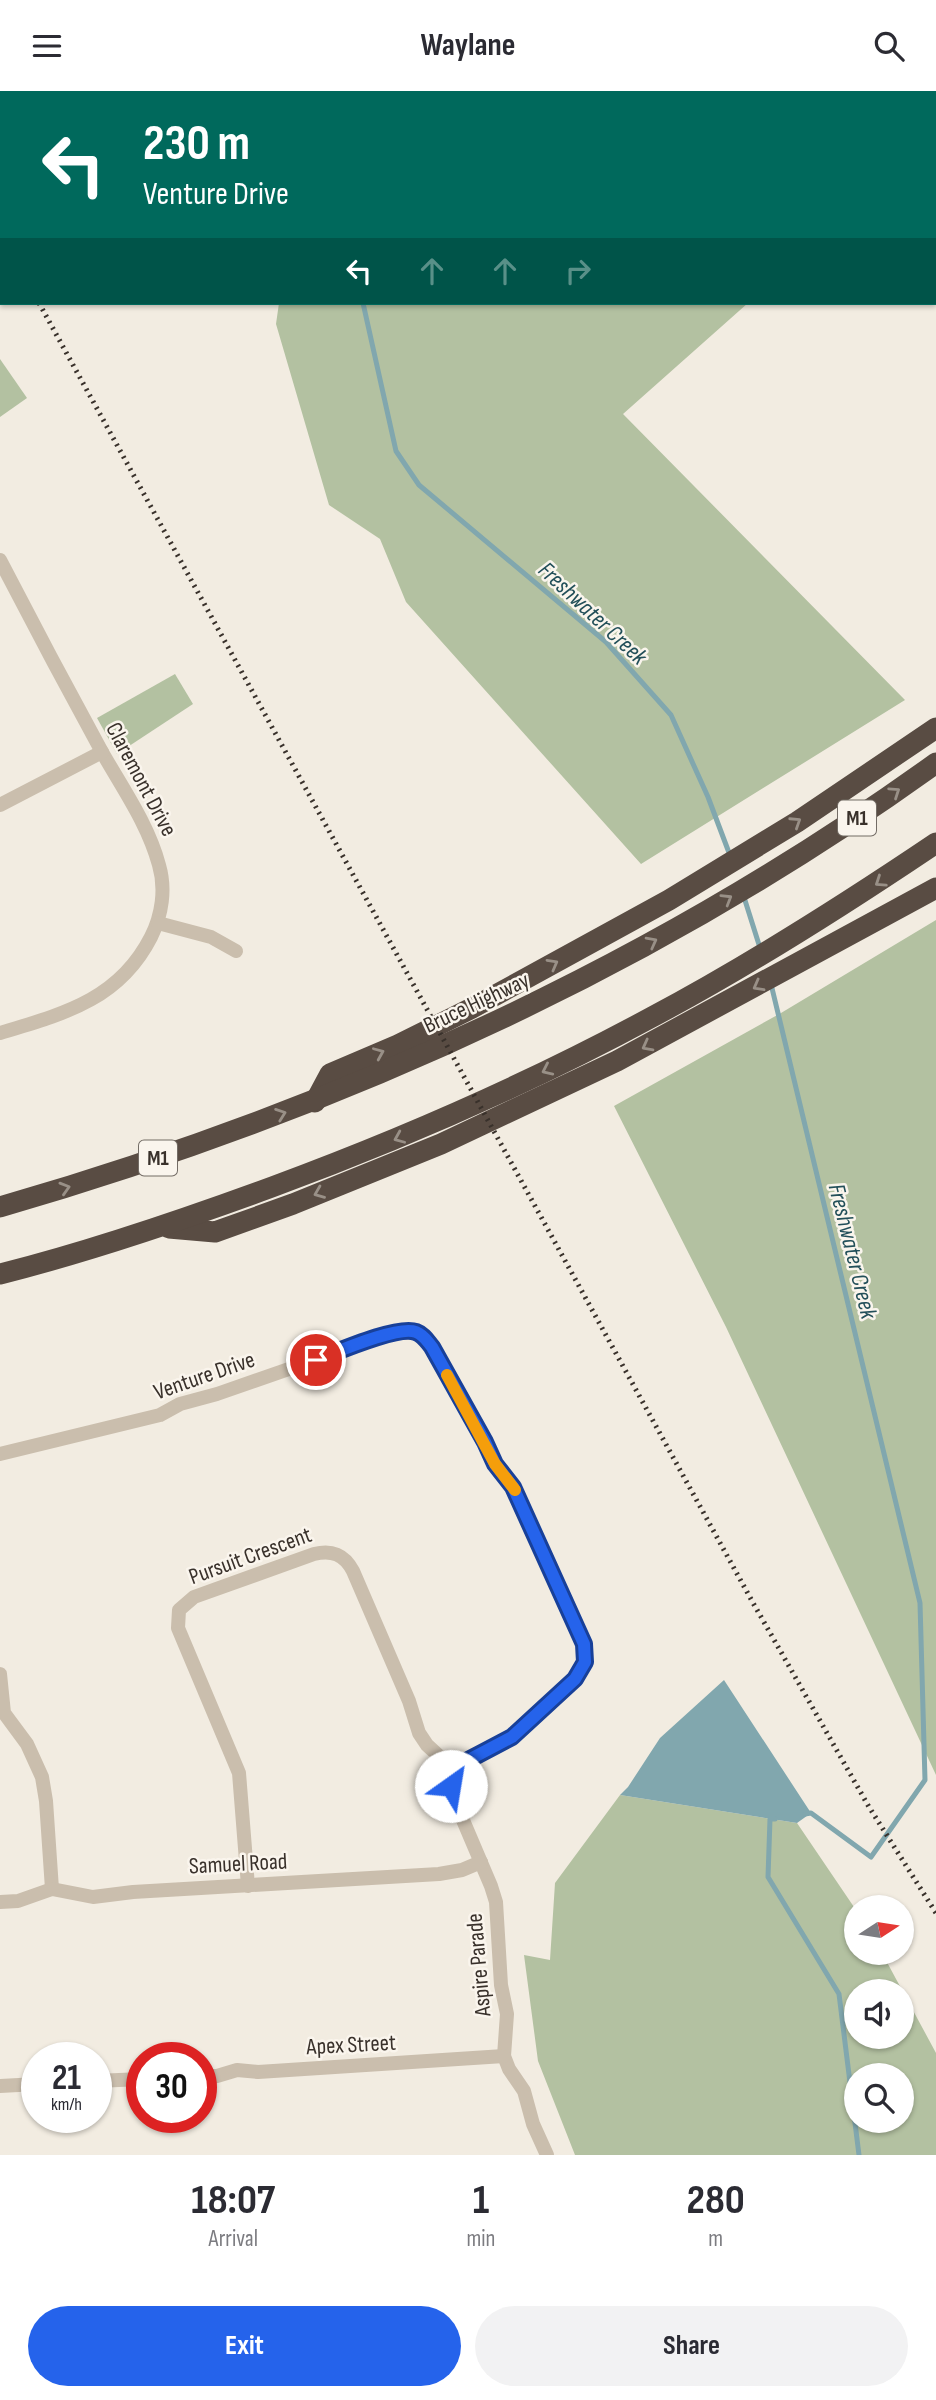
<!DOCTYPE html>
<html lang="en">
<head>
<meta charset="utf-8">
<style>
	:root { --surface:#fff; --page:#f2f2f3; --text:#2b2b33; --muted:#7c7c81; --accent:#2563eb }
	body { margin:0; font-family:"Sofia Sans Condensed",sans-serif; background:var(--page); color:var(--text); height:100vh; display:flex; flex-direction:column; font-size:26px; white-space:nowrap }
	* { box-sizing:border-box; margin:0 }
	p { font-size:23px; color:var(--muted) }
	.icon { flex:none; width:38px; height:38px; fill:none; stroke:currentColor; stroke-width:2; stroke-linecap:round; stroke-linejoin:round }
	.map { position:relative; height:2064px; overflow:hidden }
	.sheet { display:flex; flex-direction:column; background:var(--surface); flex:1 }
	.sheet>* { flex:none }
	.banner { position:absolute; left:0px; top:0px; width:936px; height:214px; box-shadow:0 2px 5px #0004; background:#00695c; color:#fff; overflow:hidden }
	.needle { width:46px; rotate:78deg }
	.controls { position:absolute; left:844px; top:1804px; display:grid; gap:14px }
	.controls a { display:grid; place-items:center; width:70px; height:70px; border-radius:50%; background:var(--surface); box-shadow:0 2px 5px #0004; font-size:35px }
	.speed { position:absolute; left:21px; top:1951px; display:flex; gap:14px; font-size:35px; font-weight:700; text-align:center }
	.speed>* { display:grid; place-content:center; width:91px; height:91px; border-radius:50%; background:var(--surface); box-shadow:0 2px 5px #0004; line-height:1 }
	.speed small { font-size:18px; font-weight:400 }
	.speed .limit { border:10px solid #d22; background:#fff; color:#111 }
	.pin { position:absolute; display:grid; place-items:center; width:60px; height:60px; color:#fff; margin:-30px; border:4px solid #fff; border-radius:50%; box-shadow:0 2px 7px #0007 }
	.me { position:absolute; width:77px; margin:-38px; rotate:32deg; stroke-linejoin:round; filter:drop-shadow(0 0 5px #0008) }
	.turn { display:flex; align-items:center; gap:24px; height:147px; padding:0 28px; font-size:32px }
	.turn .icon { width:91px; height:91px; stroke-width:2.5 }
	.turn b { display:block; font-size:49px; line-height:60px }
	.lanes { display:flex; align-items:center; height:66px; padding:0 28px; background:#0003; justify-content:center; gap:35px; direction:ltr }
	.lanes .off { opacity:.35 }
	.eta { display:flex; justify-content:space-evenly; align-items:center; height:119px; text-align:center }
	.eta b { font-size:42px; font-weight:700; line-height:49px }
	.action { display:flex; gap:14px; margin-top:auto; padding:14px 28px }
	.action a { flex:1; height:80px; border-radius:42px; background:var(--accent); color:#fff; font-size:28px; font-weight:700; line-height:80px; text-align:center }
	.action a+a { background:var(--page); color:var(--text) }
	header { display:flex; justify-content:space-between; align-items:center; height:91px; padding:0 28px; background:var(--surface); font-size:32px; font-weight:700 }
	.map>svg:first-child { display:block }
	.green { fill:#b3c1a1; fill-rule:evenodd }
	.water { fill:#81a7ae }
	.lines { fill:none; stroke-linecap:round; stroke-linejoin:round }
	.stream { stroke:#81a7ae; stroke-width:5 }
	.street { stroke:#cabead; stroke-width:14 }
	.highway { stroke:#594c43; stroke-width:21 }
	.rail { stroke:#39312b; stroke-width:5; stroke-dasharray:2 5; stroke-linecap:butt }
	.oneway { stroke:#999087 }
	.route-casing { stroke:#184099; stroke-width:18 }
	.route { stroke:#2563eb; stroke-width:12 }
	.slow { stroke:#f59e0b; stroke-width:12 }
	.labels { text-anchor:middle; stroke-width:5; stroke-linejoin:round; paint-order:stroke }
	.shield { fill:#faf5ed; stroke:#736c65; stroke-width:2 }
	.shield-label { font-size:21px; font-weight:bold; fill:#39312b }
	.street-label { font-size:23px; fill:#39312b; stroke:#faf5ed }
	.water-label { font-size:24px; font-style:italic; fill:#224f59; stroke:#faf5ed }
</style>
</head>
<body>
<header><svg class="icon" aria-label="menu" viewBox="0 0 24 24"><path d="M4 6h16M4 12h16M4 18h16"/></svg>Waylane<svg class="icon" aria-label="search" viewBox="0 0 24 24"><circle cx="10" cy="10" r="6"/><path d="M15 15l6 6"/></svg></header>
<div class="map">
<svg width="936" height="2064" viewBox="0 0 936 2064">
	<rect width="100%" height="100%" fill="#f2ece1"/>
	<g class="green">
		<path d="M240,0H792L794,2H241Z"/>
		<path d="M279,212H748L623,323L905,609L641,773L406,511L380,448L329,414L276,233Z"/>
		<path d="M0,268L27,307L0,326Z"/>
		<path d="M175,583L193,613L117,663L97,627Z"/>
		<path d="M936,829V1684L726,1236L614,1015L781,922Z"/>
		<path d="M620,1704L797,1732L856,1819V1862H882L936,1962V2064H575L538,1970L524,1864L550,1869L555,1792ZM856,1900H901V1946H856ZM856,1984H901V2030H856Z"/>
	</g>
	<path class="water" d="M724,1589L811,1722L797,1732L620,1704L628,1696L660,1647Z"/>
	<g class="lines">
		<g class="stream">
			<path d="M554,0L558,2"/>
			<path d="M445,2L447,0"/>
			<path d="M934,28L936,27"/>
			<path d="M363,212L396,360L419,394L606,551L671,624L708,706L731,767"/>
			<path d="M743,803L761,860"/>
			<path d="M771,893L920,1512L925,1689L871,1766L811,1722L805,1723"/>
			<path d="M775,1728H770L768,1786L839,1903L859,2064"/>
		</g>
		<g class="street">
			<path d="M0,469C33,533 67,597 102,661C123,698 148,733 159,774C166,798 162,824 151,846C119,909 63,923 0,942"/>
			<path d="M0,714L102,661"/>
			<path d="M158,832L211,846L236,860"/>
			<path d="M0,1363L160,1324L180,1313L217,1303L398,1240C414,1237 423,1243 432,1256L485,1351L495,1373L513,1396L584,1553C586,1560 587,1567 584,1574C579,1589 521,1641 506,1650C489,1659 466,1664 453,1678"/>
			<path d="M0,1583L4,1622L27,1653L42,1686L46,1710L52,1798"/>
			<path d="M453,1678L451,1688L454,1708L491,1795L496,1811L501,1894L507,1923L504,1965L509,1978L524,2000L533,2033L547,2064"/>
			<path d="M248,1795L239,1682L178,1537L179,1519L194,1506L314,1463C332,1459 344,1463 353,1480L409,1610L419,1642L427,1654L453,1678"/>
			<path d="M0,1811L18,1810L52,1798L93,1806L133,1801L439,1783L462,1779L481,1771"/>
			<path d="M201,1985H217L237,1979L258,1981L504,1965"/>
			<path d="M96,1990L142,1988"/>
			<path d="M0,1995L37,1993"/>
		</g>
		<g class="highway">
			<path d="M859,0L860,2"/>
			<path d="M902,0L903,2"/>
			<path d="M934,44L936,46"/>
			<path d="M934,100L936,102"/>
			<path d="M315,1011L330,983L398,954L472,917L669,809L797,731L936,637"/>
			<path d="M0,1116C335,1019 652,877 936,672"/>
			<path d="M169,1137L215,1141L293,1113L441,1053L617,970L936,797"/>
			<path d="M0,1183C92,1160 182,1129 272,1096C402,1048 530,992 652,926C750,874 844,814 936,752"/>
		</g>
		<g class="rail">
			<path d="M0,121L2,124"/>
			<path d="M0,142L2,145"/>
			<path d="M39,212L752,1510L869,1716L936,1822"/>
		</g>
	</g>
	<defs><path id="oneway-chevron" d="M-2-3.5L2.5 0L-2 3.5" fill="none" stroke-width="1.6" stroke-linecap="round" stroke-linejoin="round" transform="scale(1.75)"/></defs>
	<g class="oneway">
		<use href="#oneway-chevron" transform="translate(895 701) rotate(-34)"/>
		<use href="#oneway-chevron" transform="translate(796 731) rotate(-33)"/>
		<use href="#oneway-chevron" transform="translate(880 791) rotate(146)"/>
		<use href="#oneway-chevron" transform="translate(727 808) rotate(-31)"/>
		<use href="#oneway-chevron" transform="translate(652 851) rotate(-28)"/>
		<use href="#oneway-chevron" transform="translate(553 873) rotate(-29)"/>
		<use href="#oneway-chevron" transform="translate(758 895) rotate(151)"/>
		<use href="#oneway-chevron" transform="translate(647 955) rotate(152)"/>
		<use href="#oneway-chevron" transform="translate(379 962) rotate(-23)"/>
		<use href="#oneway-chevron" transform="translate(547 979) rotate(155)"/>
		<use href="#oneway-chevron" transform="translate(281 1023) rotate(-20)"/>
		<use href="#oneway-chevron" transform="translate(399 1047) rotate(157)"/>
		<use href="#oneway-chevron" transform="translate(65 1097) rotate(-17)"/>
		<use href="#oneway-chevron" transform="translate(319 1102) rotate(158)"/>
	</g>
	<g class="lines">
		<defs>
			<path id="route" d="M316,1269C337,1261 398,1234 416,1241C424,1244 427,1250 432,1256L485,1351L495,1373L513,1396L584,1553L585,1571L575,1588L512,1646L457,1675L452,1683L451,1695"/>
		</defs>
		<use href="#route" class="route-casing"/>
		<use href="#route" class="route"/>
		<path class="slow" d="M447,1284L495,1373L515,1399"/>
	</g>
	<g class="labels">
		<g class="shield">
			<rect x="838" y="709.5" width="38" height="35" rx="5"/>
			<rect x="139" y="1049.5" width="38" height="35" rx="5"/>
		</g>
		<g class="shield-label">
			<text x="857" y="734">M1</text>
			<text x="158" y="1074">M1</text>
		</g>
		<g class="street-label">
			<text transform="translate(142 688) rotate(62)" y="8">Claremont Drive</text>
			<text transform="translate(476 911) rotate(-25)" y="8">Bruce Highway</text>
			<text transform="translate(204 1284) rotate(-19)" y="8">Venture Drive</text>
			<text transform="translate(250 1464) rotate(-20)" y="8">Pursuit Crescent</text>
			<text transform="translate(238 1772) rotate(-3)" y="8">Samuel Road</text>
			<text transform="translate(478 1874) rotate(-95)" y="8">Aspire Parade</text>
			<text transform="translate(351 1953) rotate(-3)" y="8">Apex Street</text>
		</g>
		<g class="water-label">
			<text transform="translate(593 522) rotate(43)" y="8">Freshwater Creek</text>
			<text transform="translate(853 1160) rotate(76)" y="8">Freshwater Creek</text>
		</g>
	</g>
</svg>
<div class="controls">
<a><svg class="needle" viewBox="-14 -14 28 28"><path d="M0-13l5 13h-10z" fill="#e53935"/><path d="M0 13l5-13h-10z" fill="#7c7c81"/></svg></a>
<a><svg class="icon" aria-label="sound" viewBox="0 0 24 24"><path d="M4 9h4l5-4v14l-5-4H4zM17 9q2 3 0 6"/></svg></a>
<a><svg class="icon" aria-label="search" viewBox="0 0 24 24"><circle cx="10" cy="10" r="6"/><path d="M15 15l6 6"/></svg></a>
</div>
<div class="speed"><div>21<small>km/h</small></div><div class="limit">30</div></div>
<div class="pin" style="left:316px;top:1269px;background:#d93025"><svg class="icon" aria-label="arrive" viewBox="0 0 24 24"><path d="M6 21V4h12l-3 4 3 4H6"/></svg></div>
<svg class="me" style="left:451px;top:1695px" viewBox="-20 -20 40 40"><circle r="19" fill="#fff"/><path d="M0-13L10 11 0 6-10 11z" fill="#2563eb"/></svg>
<div class="banner">
<div class="turn"><svg class="icon" aria-label="left" viewBox="0 0 24 24"><path d="M17 20v-9H6M10 6l-5 5 5 5"/></svg><div><b>230 m</b>Venture Drive</div></div>
<div class="lanes"><svg class="icon" aria-label="left" viewBox="0 0 24 24"><path d="M17 20v-9H6M10 6l-5 5 5 5"/></svg><svg class="icon off" aria-label="ahead" viewBox="0 0 24 24"><path d="M12 20V5M6 11l6-6 6 6"/></svg><svg class="icon off" aria-label="ahead" viewBox="0 0 24 24"><path d="M12 20V5M6 11l6-6 6 6"/></svg><svg class="icon off" aria-label="right" viewBox="0 0 24 24"><path d="M7 20v-9h11M14 6l5 5-5 5"/></svg></div>
</div>
</div>
<section class="sheet">
<div class="eta">
<div><b>18:07</b><p>Arrival</p></div>
<div><b>1</b><p>min</p></div>
<div><b>280</b><p>m</p></div>
</div>
<div class="action"><a>Exit</a><a>Share</a></div>
</section>
</body>
</html>
